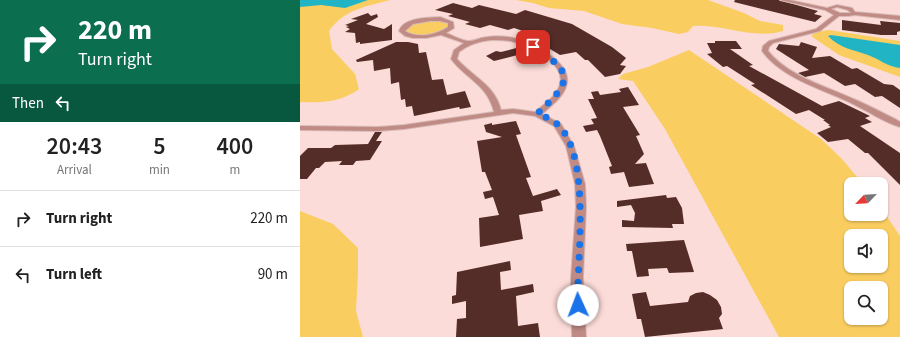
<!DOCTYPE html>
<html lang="en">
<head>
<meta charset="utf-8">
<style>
	:root { --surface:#fff; --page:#f6f6f6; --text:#222; --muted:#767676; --line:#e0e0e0 }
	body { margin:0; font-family:"Source Sans 3",sans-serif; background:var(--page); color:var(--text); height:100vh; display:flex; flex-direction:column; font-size:15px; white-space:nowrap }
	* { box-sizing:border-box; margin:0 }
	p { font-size:13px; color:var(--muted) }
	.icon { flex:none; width:22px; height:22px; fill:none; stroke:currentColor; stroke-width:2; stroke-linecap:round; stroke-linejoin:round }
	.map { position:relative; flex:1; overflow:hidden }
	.details { display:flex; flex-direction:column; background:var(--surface); width:300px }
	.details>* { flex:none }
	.guide { background:#0b6e4f; color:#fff; overflow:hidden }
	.needle { width:26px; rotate:245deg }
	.tools { position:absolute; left:544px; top:177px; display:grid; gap:8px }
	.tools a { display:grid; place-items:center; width:44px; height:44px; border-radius:8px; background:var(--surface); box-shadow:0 1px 3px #0004; font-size:20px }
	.pin { position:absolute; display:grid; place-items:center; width:34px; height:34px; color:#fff; margin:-17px; border-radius:8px; box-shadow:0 2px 6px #0006 }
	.me { position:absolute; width:44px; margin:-22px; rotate:358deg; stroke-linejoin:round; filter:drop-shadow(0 0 3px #0008) }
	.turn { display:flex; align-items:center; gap:14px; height:84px; padding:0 12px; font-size:18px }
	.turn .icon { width:52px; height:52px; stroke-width:2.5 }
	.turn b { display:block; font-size:28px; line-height:34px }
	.then { display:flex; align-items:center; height:38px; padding:0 12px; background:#0003; gap:8px; font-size:15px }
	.eta { display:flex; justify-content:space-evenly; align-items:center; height:68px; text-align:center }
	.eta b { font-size:24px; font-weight:600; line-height:28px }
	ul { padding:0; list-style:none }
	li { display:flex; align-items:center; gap:12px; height:56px; padding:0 12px; border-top:1px solid var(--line) }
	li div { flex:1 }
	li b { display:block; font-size:15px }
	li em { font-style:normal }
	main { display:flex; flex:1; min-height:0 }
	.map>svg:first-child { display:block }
	.green { fill:#f9cd5f; fill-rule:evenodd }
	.water { fill:#21b4c5 }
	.building { fill:#552d28 }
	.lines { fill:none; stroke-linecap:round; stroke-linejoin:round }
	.minor-casing { stroke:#d8bab7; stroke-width:2 }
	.minor { fill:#bf8b84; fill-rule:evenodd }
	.route { stroke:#1a73e8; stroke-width:7; stroke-dasharray:0 12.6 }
</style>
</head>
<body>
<main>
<section class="details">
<div class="guide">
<div class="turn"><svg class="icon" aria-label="right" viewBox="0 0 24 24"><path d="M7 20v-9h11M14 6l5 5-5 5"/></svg><div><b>220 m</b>Turn right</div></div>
<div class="then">Then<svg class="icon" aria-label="left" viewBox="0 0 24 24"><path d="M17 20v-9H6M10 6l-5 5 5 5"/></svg></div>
</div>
<div class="eta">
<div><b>20:43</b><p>Arrival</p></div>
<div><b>5</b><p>min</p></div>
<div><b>400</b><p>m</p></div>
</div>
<ul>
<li><svg class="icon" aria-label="right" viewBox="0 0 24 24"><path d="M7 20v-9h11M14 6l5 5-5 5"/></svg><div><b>Turn right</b></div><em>220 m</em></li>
<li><svg class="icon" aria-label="left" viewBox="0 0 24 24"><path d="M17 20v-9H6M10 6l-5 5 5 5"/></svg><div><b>Turn left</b></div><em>90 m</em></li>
</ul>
</section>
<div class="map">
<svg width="600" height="337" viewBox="0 0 600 337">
	<rect width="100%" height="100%" fill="#fcdcd8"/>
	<g class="green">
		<path d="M0,0H90C65,7 45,9 29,31L32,49L55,74L59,89C42,102 21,103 0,102Z"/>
		<path d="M216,0H408L444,13L460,21L483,25V31C453,40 424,24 393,26L388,32L379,34L352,28L322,24L284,11L249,8L233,3Z"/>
		<path d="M129,20L145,22L148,26C140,36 117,38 107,31L106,29L111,24Z"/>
		<path d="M529,30L600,41V77L539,55L511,36L516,32Z"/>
		<path d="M389,50L521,139L542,159L563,184H551V214H581V208L600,236V337H479L365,129L333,81L318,79L323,74L348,67ZM551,236H581V266H551ZM551,288H581V318H551Z"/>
		<path d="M0,211L33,224L58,248V271L56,311L63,337H0Z"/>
	</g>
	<g class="water">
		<path d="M0,0H68L45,8L21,5L0,7Z"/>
		<path d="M531,35L600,45V68C588,67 579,59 568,55C554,50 539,48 528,36Z"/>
	</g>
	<g class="building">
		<path d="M435,0H479L518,11L514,14L522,16L515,22L434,2Z"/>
		<path d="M153,3L172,8L179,5L216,14L225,10L272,24L312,47L326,58L320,65L326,66L320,74L305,77L288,60H285L276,52L260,55L250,49L238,36L214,28L208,30L190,25L180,28L165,24L170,22L148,16L153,14L135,10Z"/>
		<path d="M68,13L71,16L77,14L78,17L66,24L84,29L92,24V40L60,44V42L56,43L55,33L45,32L50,29L46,27L49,26L45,25L58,20L51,19Z"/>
		<path d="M542,20L581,25L580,21L600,23V31L597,32V35H581L542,30Z"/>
		<path d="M415,41H436L442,49H430L453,65L449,66L522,106L539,101L570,116L565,118L572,122L560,126L600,153V185L568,153H565L548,139L528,142L517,133L531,127L528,125H530L523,120H525L509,110L496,114L451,85L455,84L427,66L423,67L407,54L412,53L407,43H415Z"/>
		<path d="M96,42H108L118,44L119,53L126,52L132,80L143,79L147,95L165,91L171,107L160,109L159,107L114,116L112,106L106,107L105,99L101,100L99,82L91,84L90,68L74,71L73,60L57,62L56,60Z"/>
		<path d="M501,42L517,47L512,58L530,56L552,69L557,68L584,84L593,85L600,90V108L582,96L575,97L555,84L545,86L524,73L505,77L498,73L509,70L476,49L479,44L499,46Z"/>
		<path d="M220,47L229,52L194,61L186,56L196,51L201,52Z"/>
		<path d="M328,87L339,105L323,107L340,135L336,136L344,154L335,164L346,163L354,184L329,187L324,172L311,174L309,167L312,166L300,136L297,130L286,132L283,126L294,124L291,119L297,118L288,99H294L291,92L298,91L300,95L321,92L319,89Z"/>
		<path d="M216,121L221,134L216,135L231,177L226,178L233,196L257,189L261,195L241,201L243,211L219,215L223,239L180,247L179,218L199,215L193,197L185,199L183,192L192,190L185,172H182L177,141L202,137L186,132L184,125L192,123V125Z"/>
		<path d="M75,132H82L76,141H82L70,160L56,161L53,165H39L42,161L25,162L19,168H16L7,179H0V156L8,148H31L35,145L68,144Z"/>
		<path d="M366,195L367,198L376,197L382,208L384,224H372L373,228L322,227V220L334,221L335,213L331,205L317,207V201Z"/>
		<path d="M384,240L394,272L369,273L367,268L348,269L349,276L337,277L332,251H327L326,244Z"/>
		<path d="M210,261L211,270L200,272L201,290L233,284L234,292L216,296L218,326L238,323L240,337H156L157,319L166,318V301L152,304V296L156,295L157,272Z"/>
		<path d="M346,292L350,306L388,302L390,296L396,293L403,292L410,295L417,300L421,307L422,314L419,318L423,329L345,337L341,319H337L332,294Z"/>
	</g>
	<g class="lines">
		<defs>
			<g id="minor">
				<path d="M480,0H489L527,8L537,5L552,8L555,12L600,16V20L555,15L548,16H539L520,31L473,43L469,47L468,51C489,77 526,86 556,100C570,106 583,113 597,120L600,122V127C585,123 566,110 551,103C520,88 483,79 462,51L463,46L469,41L516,29L534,15L525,10ZM537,7L548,10L551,13H540L531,9Z"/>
				<path d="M140,17L153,22L154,28L146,33C152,35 162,41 169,41C173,41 178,39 181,38C190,36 200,36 209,37C227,40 271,60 267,83C265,96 251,106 242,114L261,124L274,146L285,184L286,207L283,278L286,337H272L271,278L276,207L275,184L266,146L254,126L235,116L213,113L104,129L78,131L0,130V126L78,127L104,125L194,112C187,84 167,80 151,59L154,50L164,43L141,35L126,38H113L105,36L99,31C104,17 128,18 140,17ZM130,21H140L148,23V27C136,35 118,39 105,31L113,24ZM192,40C200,40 207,40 214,42C230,45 266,64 260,84C257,96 244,104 235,112L213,109L201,110C194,84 174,78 157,59L159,52C169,44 180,41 192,40Z"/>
			</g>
		</defs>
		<use href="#minor" class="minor-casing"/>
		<use href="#minor" class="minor"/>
	</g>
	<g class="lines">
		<path class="route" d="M233,47C276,73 271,82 237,114C244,116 251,119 256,123C293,154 276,261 278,305"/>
	</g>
</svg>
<div class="tools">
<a><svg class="needle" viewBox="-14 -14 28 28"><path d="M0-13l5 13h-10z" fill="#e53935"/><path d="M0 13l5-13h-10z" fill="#767676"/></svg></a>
<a><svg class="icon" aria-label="sound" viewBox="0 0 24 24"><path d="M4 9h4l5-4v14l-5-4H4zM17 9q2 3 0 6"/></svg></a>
<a><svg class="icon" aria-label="search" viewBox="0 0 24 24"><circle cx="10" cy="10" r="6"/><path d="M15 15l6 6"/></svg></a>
</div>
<div class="pin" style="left:233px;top:47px;background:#d93025"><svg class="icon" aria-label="arrive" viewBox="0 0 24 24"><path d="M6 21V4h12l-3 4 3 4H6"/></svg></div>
<svg class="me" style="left:278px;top:305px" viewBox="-20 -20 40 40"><circle r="19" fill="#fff"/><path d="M0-13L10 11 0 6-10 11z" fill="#1a73e8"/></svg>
</div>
</main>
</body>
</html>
